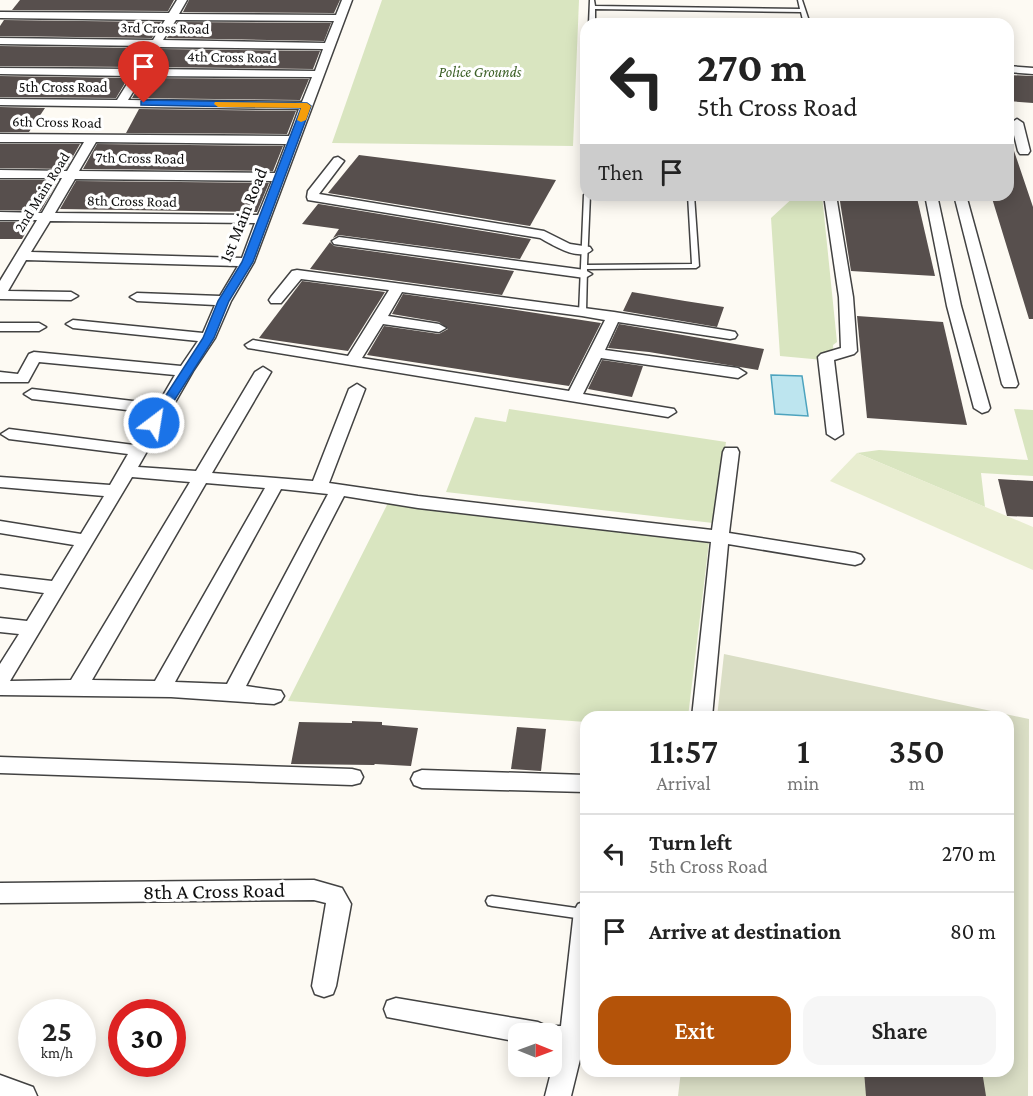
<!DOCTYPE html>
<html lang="en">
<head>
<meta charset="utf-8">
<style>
	:root { --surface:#fff; --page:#f6f6f6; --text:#222; --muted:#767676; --line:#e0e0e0; --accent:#b45309 }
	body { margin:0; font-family:"Crimson Pro",serif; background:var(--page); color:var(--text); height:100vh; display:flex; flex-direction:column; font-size:22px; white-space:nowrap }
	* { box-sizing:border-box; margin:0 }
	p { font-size:20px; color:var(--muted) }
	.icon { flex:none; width:33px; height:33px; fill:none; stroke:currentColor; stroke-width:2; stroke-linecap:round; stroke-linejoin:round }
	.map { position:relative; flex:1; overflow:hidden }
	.sheet { position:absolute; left:580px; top:711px; width:434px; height:366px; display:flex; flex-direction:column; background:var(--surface); border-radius:18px; box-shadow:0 3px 15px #0003 }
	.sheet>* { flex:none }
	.guide { position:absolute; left:580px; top:18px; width:434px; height:183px; border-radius:18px; box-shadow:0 3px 15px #0003; background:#fff; color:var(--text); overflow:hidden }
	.needle { width:39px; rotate:91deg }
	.tools { position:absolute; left:508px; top:1023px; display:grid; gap:12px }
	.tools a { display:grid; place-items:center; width:54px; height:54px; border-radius:12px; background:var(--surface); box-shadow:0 3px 15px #0003; font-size:30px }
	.speed { position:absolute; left:18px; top:999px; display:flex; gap:12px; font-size:30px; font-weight:700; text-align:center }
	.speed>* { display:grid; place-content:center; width:78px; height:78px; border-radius:50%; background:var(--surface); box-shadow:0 3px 15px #0003; line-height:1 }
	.speed small { font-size:15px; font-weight:400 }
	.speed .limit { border:9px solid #d22; background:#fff; color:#111 }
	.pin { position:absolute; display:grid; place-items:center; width:51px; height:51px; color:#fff; margin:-62px -26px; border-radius:50% 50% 50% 0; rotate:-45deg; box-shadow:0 0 6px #0007 }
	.pin .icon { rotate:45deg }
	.me { position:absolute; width:66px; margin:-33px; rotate:31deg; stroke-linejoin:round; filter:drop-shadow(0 0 4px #0008) }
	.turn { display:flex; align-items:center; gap:21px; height:126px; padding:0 18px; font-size:27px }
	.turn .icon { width:78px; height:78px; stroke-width:2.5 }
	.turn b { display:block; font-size:42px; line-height:51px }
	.then { display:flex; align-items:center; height:57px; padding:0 18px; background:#0003; gap:12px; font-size:22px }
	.eta { display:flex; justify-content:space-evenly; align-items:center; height:102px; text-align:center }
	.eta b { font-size:36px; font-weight:600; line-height:42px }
	.button { display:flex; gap:12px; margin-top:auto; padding:12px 18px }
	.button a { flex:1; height:69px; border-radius:18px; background:var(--accent); color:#fff; font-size:24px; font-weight:600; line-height:69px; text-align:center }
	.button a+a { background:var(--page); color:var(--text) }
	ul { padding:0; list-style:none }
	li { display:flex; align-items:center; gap:18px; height:78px; padding:0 18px; border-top:2px solid var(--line) }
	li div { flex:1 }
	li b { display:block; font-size:22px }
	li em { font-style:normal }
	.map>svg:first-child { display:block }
	.green { fill:#d9e5c0 }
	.cemetery { fill:#dadec5 }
	.pitch { fill:#e8edd0 }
	.water { fill:#bde5ef; stroke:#4da3be; stroke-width:1.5 }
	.building { fill:#574f4d }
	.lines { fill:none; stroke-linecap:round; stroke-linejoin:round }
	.service-casing { stroke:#424242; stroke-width:3 }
	.minor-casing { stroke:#424242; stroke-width:3 }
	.service { fill:#fff; fill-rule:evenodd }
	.minor { fill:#fff; fill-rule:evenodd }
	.route { fill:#1a73e8; stroke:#114b97; stroke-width:1.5 }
	.slow { fill:#f59e0b }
	.labels { text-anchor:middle; stroke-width:6; stroke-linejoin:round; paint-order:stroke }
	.far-street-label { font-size:15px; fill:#0f0f0f; stroke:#fff }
	.far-park-label { font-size:15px; font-style:italic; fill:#3c6027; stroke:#fff }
	.street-label { font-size:18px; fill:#0f0f0f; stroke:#fff }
	.near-street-label { font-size:21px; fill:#0f0f0f; stroke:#fff }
</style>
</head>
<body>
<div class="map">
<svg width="1033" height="1096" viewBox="0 0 1033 1096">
	<rect width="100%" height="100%" fill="#fdfaf3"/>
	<g class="green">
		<path d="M382,0H579L573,146L332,143Z"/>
		<path d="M796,195H822L837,342L833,345L834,361L780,356L771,218Z"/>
		<path d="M509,409L726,442L713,523L446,492L475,417L506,422Z"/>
		<path d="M1014,409L1033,410V476L981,473L985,507L857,453L879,450L1028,460Z"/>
		<path d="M388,503L709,542L688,717H586V722L288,701Z"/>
	</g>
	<path class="cemetery" d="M724,654L1029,719L1028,1096H678L681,1071H1008V717H717Z"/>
	<path class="pitch" d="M857,453L1033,527V570L830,481Z"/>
	<path class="water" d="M771,375L802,376L808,416L775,414Z"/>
	<g class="building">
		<path d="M20,0H174L168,11L12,10Z"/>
		<path d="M189,0H340L334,13L183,12Z"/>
		<path d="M4,20L161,22L152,38L0,36V26Z"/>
		<path d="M177,22L331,23L324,41L167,38Z"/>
		<path d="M0,46L145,48L135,67L0,66Z"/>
		<path d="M161,49L320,51L313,69L151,67Z"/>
		<path d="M1008,75L1033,76V103L1008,101Z"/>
		<path d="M0,76L128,78L116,98L0,97Z"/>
		<path d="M144,78L309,79L300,100L132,98Z"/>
		<path d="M0,107L45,108L29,132H0Z"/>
		<path d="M139,109L296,111L287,134L126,133Z"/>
		<path d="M1008,142H1011L1033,207V319H1029L991,195H1008Z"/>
		<path d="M0,144H80L66,169L0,168Z"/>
		<path d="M97,144L283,146L273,171L83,169Z"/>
		<path d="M359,155L526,176L556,180L530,226L328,193Z"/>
		<path d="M0,180H58L41,211L0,210Z"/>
		<path d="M76,181L269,183L257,212L60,209Z"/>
		<path d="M839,195L917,198L935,276L851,271Z"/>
		<path d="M318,204H319L531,239L520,259L339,235L333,238L339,229L302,224Z"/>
		<path d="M0,222H32L22,239H0Z"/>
		<path d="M330,242L334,246L514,271L502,295L310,269Z"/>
		<path d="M302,281L385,292L348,351L259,338Z"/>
		<path d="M632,292L685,301L724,307L717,327L623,311Z"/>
		<path d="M403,294L496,307L601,323L569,386L367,355L384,326L439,334L448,329L439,322L392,314Z"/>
		<path d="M857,316L943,322L967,425L867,418Z"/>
		<path d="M619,324L764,349L758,370L649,352L608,348Z"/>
		<path d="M602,360L643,366L632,397L588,389Z"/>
		<path d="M998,479L1033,481V517L1007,516Z"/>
		<path d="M352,721L382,722V725L418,728L411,766L375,764L374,765L291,764L299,722L352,723Z"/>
		<path d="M517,727L546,729L541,771L511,769Z"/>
		<path d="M864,1071H982L986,1096H866Z"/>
	</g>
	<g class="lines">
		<defs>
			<g id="service">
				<path d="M590,0H594L595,6L800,9L798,0H802L810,24H804L801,12L595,9V24H589Z"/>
				<path d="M586,193V195H590L587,265L692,264L688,195H694L699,266L696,268L587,269L586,312L585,314H579L584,195Z"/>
				<path d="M492,896L583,909L586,910V918L583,919L492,906L488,905L486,901L488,897Z"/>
			</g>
			<g id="minor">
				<path d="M177,0H187L179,14L336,15L342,0H352L254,262L231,301L215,338L193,371L138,467L196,471L255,372L263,367L271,372L212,473L313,481L349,389L357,384L365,389L329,483L418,496L712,530L723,452L725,448H737L739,452L729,533L855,553L861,555L864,559L861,563L855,565L728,544L712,717H692L711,542L418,508L344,496L246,686L281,691L284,696L281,701L274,704L171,697L0,695V664L19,634L0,632V618L27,621L44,593L0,587V575L52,581L74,545L0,533V521L81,534L104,496L0,487V477L110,485L128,454L9,439L1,434L9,429L134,445L153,413L32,399L24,394L32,389L158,404L175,375L39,362L28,382H0V372L18,374L29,354L34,352L181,366L198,341L73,328L66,324L73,320L203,333L215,305L137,301L130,297L137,293L220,296L238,266L26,260L8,291L71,292L78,296L71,300L0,299V281L37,220H0V212L42,213L62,178H0V170L67,171L84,142H0V134L289,136L299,109L0,105V99L117,100L132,76L0,74V68L136,69L149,46L0,44V38L153,40L165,20L0,18V12L169,13ZM176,20L334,21L325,43L163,40ZM160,47L323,49L315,71L147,69ZM143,76L312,77L302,102L128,100ZM96,142L286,144L275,173L79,171ZM75,179L272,181L258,215L55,213ZM50,221L255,223L242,258L31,252ZM132,477L190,482L71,680L10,681ZM206,483L265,488L155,681L92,680ZM281,489L328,494L227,684L175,682Z"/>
				<path d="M1008,66L1033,68V74L1008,72Z"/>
				<path d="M1017,119L1023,123L1030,151L1028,154H1020L1018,151L1011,123Z"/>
				<path d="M338,157L344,161L319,194L544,231L570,244L590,247L592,250C579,262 553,245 540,238L308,200L307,197L308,191L334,158Z"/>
				<path d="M824,195H836L853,297L857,351L854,354L834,360L843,434L835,439L827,434L818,357L821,354L841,348L839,297Z"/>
				<path d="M925,195H937L961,306L990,408L988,411L982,413L974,408L947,306Z"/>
				<path d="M954,195H966L1018,384L1016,387H1004L1002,384Z"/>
				<path d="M339,237L585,270L592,274L585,278L334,244L332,241Z"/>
				<path d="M297,270L614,312L730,331L735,332L737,335L735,338L730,339L618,322L605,350L738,368L746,373L738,378L601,358L583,394L674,409L676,412L668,417L248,348L245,345L253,340L348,356L389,290L301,279L281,303H271L269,300L271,297L292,271ZM402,292L582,316L605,320L569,391L362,358L383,324L439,332L446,328L439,324L388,316Z"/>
				<path d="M0,323H39L46,327L39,331H0Z"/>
				<path d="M0,757L352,769L360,771L363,777L360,783L352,785L0,773Z"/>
				<path d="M422,770L586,775V792L422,788L414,785L411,779L414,773Z"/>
				<path d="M314,880L342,888L351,904L336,986L333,994L324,997L315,994L312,986L326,903L314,900L0,903V883Z"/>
				<path d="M586,901V1020L585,1039L571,1096H545L557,1049L552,1048V1034H519V1042L387,1017L384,1009L387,1001L396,998L538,1022L547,1026H561L574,911L578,904Z"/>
				<path d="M0,1075L33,1087L37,1096H0Z"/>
			</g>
		</defs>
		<use href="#service" class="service-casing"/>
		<use href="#minor" class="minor-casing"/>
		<use href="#service" class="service"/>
		<use href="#minor" class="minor"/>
	</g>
	<path class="route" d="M144,100L307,103L311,106L253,262L229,301L214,338L160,423L154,427L148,423L203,338L218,301L242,262L301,108L141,105V101Z"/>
	<path class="slow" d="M215,102L307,103L311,106L306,120L301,122L297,120L301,108L218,107L214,104Z"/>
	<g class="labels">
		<g class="far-street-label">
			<text transform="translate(165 28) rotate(1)" y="5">3rd Cross Road</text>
			<text transform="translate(232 57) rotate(1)" y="5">4th Cross Road</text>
			<text x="63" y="92">5th Cross Road</text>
			<text transform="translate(57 122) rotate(1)" y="5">6th Cross Road</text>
			<text transform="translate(140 158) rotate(1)" y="5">7th Cross Road</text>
			<text transform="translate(42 192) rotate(-58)" y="5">2nd Main Road</text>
			<text transform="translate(132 201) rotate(1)" y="5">8th Cross Road</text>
		</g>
		<g class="far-park-label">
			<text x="480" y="77">Police Grounds</text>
		</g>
		<g class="street-label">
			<text transform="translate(243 215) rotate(-68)" y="6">1st Main Road</text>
		</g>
		<g class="near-street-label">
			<text transform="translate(214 891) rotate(-1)" y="7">8th A Cross Road</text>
		</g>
	</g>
</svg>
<div class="tools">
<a><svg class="needle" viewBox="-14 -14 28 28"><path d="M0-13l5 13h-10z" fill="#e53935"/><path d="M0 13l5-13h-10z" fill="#767676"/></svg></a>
</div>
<div class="speed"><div>25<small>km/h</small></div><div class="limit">30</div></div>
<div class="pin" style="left:144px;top:103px;background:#d93025"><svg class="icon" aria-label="arrive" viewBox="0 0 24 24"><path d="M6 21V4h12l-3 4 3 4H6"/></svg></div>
<svg class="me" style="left:154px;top:423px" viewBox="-20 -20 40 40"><circle r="17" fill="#1a73e8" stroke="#fff" stroke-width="3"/><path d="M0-11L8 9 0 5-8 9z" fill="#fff"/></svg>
<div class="guide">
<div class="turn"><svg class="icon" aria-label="left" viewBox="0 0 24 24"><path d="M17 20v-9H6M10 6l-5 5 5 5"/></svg><div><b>270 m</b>5th Cross Road</div></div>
<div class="then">Then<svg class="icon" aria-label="arrive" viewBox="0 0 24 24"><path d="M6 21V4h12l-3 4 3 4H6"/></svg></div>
</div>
<section class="sheet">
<div class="eta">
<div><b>11:57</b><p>Arrival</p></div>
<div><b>1</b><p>min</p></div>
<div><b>350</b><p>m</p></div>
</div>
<ul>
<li><svg class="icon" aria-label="left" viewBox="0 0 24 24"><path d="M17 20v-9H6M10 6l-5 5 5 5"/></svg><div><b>Turn left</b><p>5th Cross Road</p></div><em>270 m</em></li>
<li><svg class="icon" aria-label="arrive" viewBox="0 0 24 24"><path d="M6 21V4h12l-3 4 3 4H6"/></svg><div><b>Arrive at destination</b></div><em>80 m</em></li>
</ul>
<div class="button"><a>Exit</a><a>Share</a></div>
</section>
</div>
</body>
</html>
